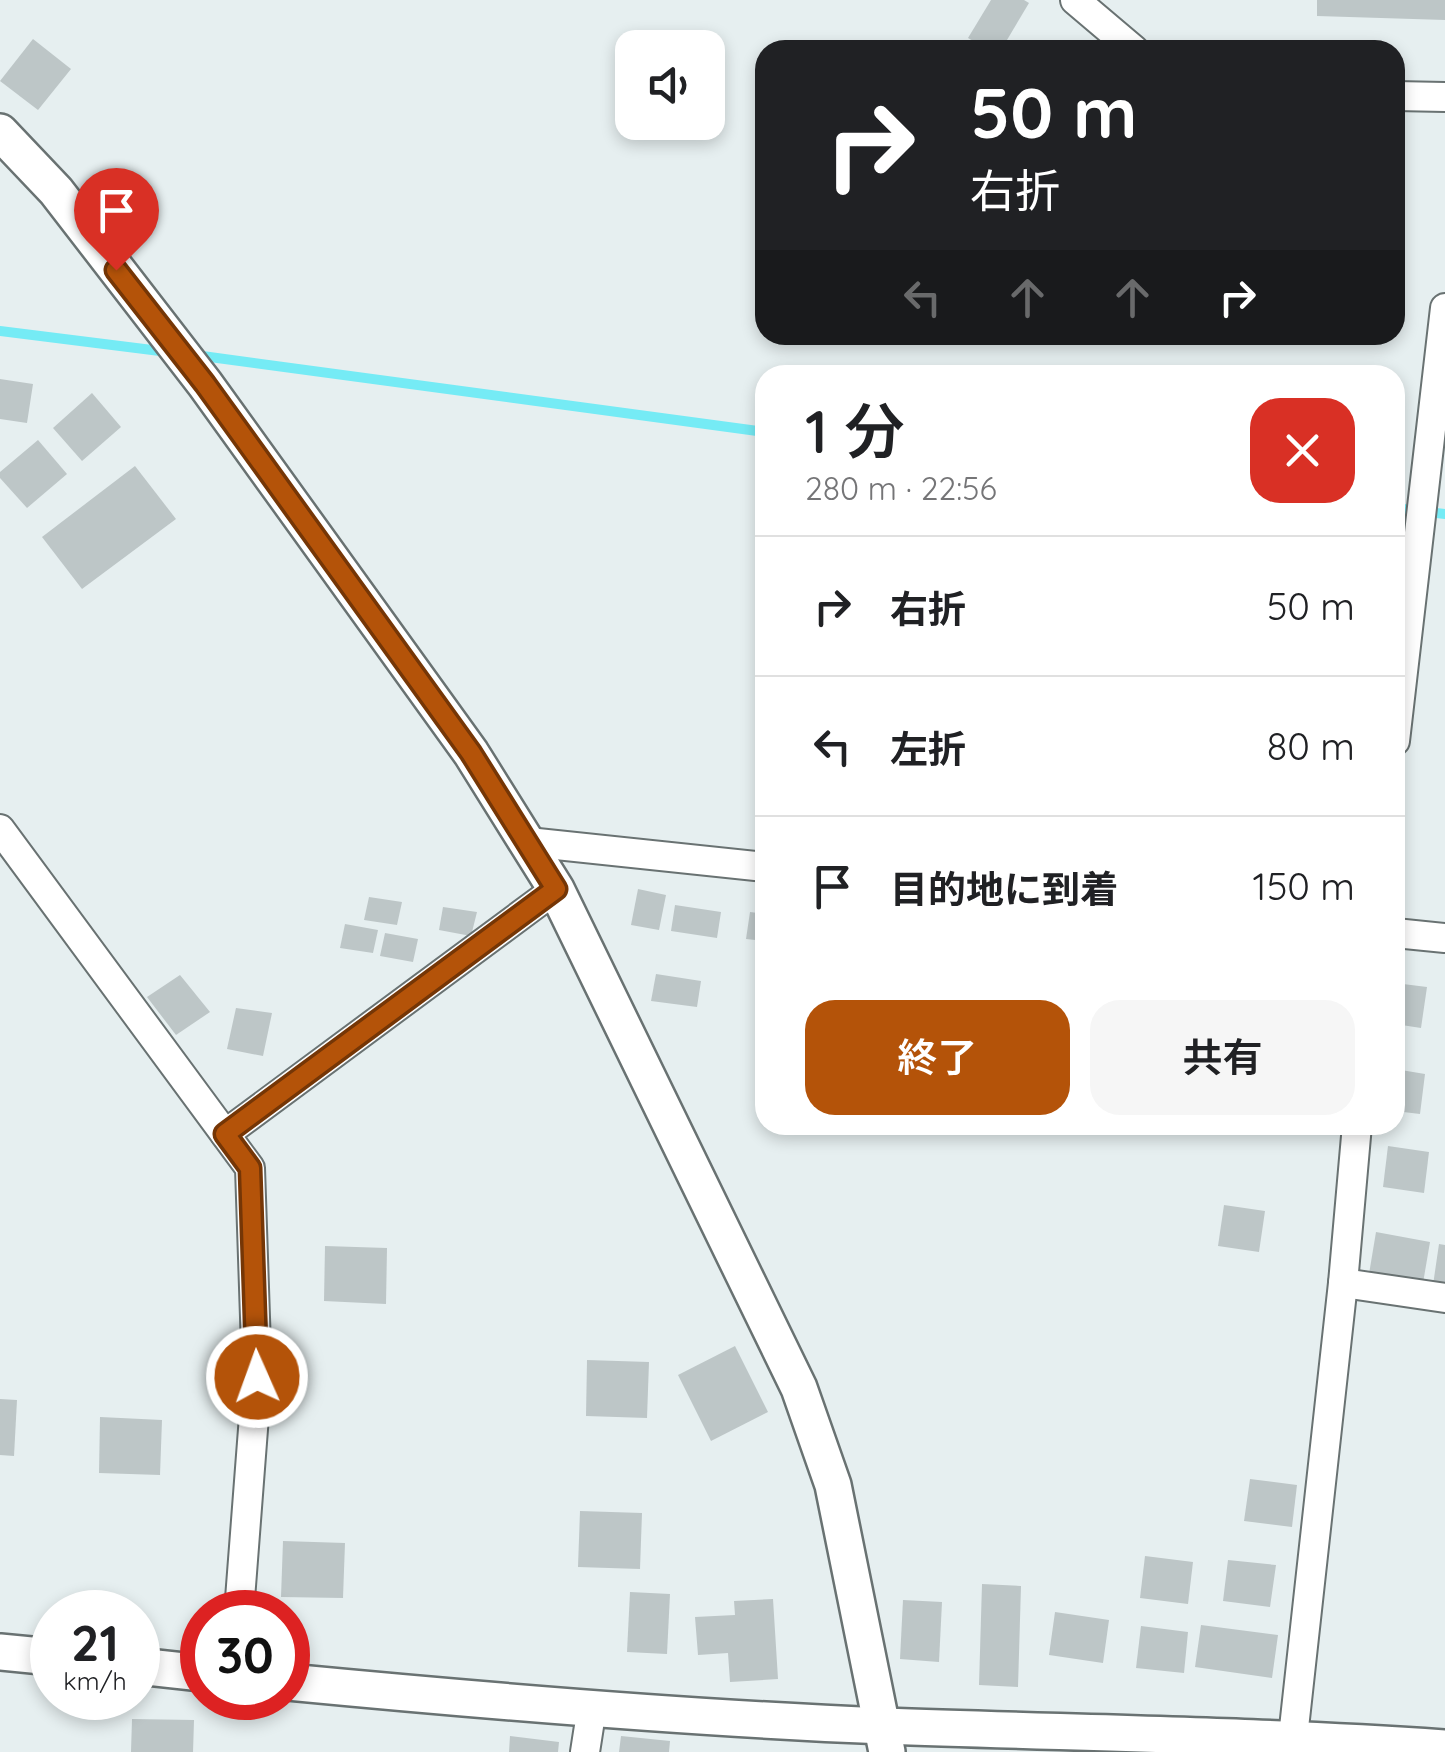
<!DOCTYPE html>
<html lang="ja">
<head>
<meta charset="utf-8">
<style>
	:root { --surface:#fff; --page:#f6f6f6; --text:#202124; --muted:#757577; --line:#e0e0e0; --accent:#b45309 }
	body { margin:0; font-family:Quicksand,"Noto Sans JP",sans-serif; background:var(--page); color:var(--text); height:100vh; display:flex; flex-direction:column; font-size:38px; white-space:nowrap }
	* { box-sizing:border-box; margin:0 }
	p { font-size:32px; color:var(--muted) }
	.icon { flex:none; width:55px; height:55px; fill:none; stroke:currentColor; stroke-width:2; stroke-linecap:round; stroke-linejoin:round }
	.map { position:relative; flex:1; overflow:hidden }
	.details { position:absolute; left:755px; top:365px; width:650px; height:770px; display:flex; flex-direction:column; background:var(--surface); border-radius:30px; box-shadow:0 5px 15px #0003 }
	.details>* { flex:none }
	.top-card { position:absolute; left:755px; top:40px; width:650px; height:305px; border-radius:30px; box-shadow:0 5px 15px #0003; background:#202124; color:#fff; overflow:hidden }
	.fabs { position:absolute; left:615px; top:30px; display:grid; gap:20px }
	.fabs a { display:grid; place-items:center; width:110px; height:110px; border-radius:20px; background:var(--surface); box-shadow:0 5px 15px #0003; font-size:50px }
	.speed { position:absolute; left:30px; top:1590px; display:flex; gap:20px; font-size:50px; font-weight:700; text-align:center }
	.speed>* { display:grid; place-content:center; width:130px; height:130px; border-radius:50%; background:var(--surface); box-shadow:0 5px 15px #0003; line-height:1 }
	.speed small { font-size:25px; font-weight:400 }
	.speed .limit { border:15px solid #d22; background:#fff; color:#111 }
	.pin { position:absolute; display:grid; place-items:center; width:85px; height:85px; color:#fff; margin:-102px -42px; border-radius:50% 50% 50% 0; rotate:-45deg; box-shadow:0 0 10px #0007 }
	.pin .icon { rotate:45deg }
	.me { position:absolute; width:110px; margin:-55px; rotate:358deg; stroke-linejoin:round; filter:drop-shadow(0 0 8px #0008) }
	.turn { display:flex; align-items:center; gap:35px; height:210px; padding:0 50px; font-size:45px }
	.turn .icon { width:130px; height:130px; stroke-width:2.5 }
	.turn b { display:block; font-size:70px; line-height:85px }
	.lanes { display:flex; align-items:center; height:95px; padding:0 50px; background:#0003; justify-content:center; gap:50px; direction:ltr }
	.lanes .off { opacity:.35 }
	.round { display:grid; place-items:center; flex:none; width:105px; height:105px; border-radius:30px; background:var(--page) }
	.overview { display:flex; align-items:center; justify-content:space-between; height:170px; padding:0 50px }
	h1 { font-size:60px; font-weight:600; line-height:75px }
	.button { display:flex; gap:20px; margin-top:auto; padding:20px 50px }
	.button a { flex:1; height:115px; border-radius:30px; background:var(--accent); color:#fff; font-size:40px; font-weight:600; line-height:115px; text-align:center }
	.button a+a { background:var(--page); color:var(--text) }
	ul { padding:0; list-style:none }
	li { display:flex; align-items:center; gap:30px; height:140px; padding:0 50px; border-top:2px solid var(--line) }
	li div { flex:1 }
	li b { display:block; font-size:38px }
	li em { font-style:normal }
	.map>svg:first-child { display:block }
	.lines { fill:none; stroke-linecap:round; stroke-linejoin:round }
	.stream { stroke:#75ebf5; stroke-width:10 }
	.building { fill:#bdc6c7 }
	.minor-casing { stroke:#697272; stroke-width:32 }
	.tertiary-casing { stroke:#697272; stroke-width:40 }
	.minor { stroke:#fff; stroke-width:28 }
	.tertiary { stroke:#fff; stroke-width:35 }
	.route-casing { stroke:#753606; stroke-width:25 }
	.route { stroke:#b45309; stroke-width:18 }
</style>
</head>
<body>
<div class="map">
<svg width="1445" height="1752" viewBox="0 0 1445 1752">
	<rect width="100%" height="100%" fill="#e6eff0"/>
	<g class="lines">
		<g class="stream">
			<path d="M0,331L168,352"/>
			<path d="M195,355L765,432"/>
			<path d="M1395,508L1445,514"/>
		</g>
	</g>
	<g class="building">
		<path d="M991,0H1024L1029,3L1001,50H989L968,38Z"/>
		<path d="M1317,0H1445V20L1317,16Z"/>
		<path d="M33,39L71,69L38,110L0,81Z"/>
		<path d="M0,379L33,384L27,423L0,419Z"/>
		<path d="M92,393L121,427L82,461L53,428Z"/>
		<path d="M38,440L67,474L27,508L0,478V472Z"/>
		<path d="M135,466L176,519L82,589L42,537Z"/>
		<path d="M638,889L666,895L659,930L631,925Z"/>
		<path d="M369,897L402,902L397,925L364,920Z"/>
		<path d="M675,905L721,912L717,938L671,931Z"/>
		<path d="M443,907L477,912L471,936L439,930Z"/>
		<path d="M750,912L765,914V941L746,939Z"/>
		<path d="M345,924L378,930L373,953L340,948Z"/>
		<path d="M385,933L418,939L413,962L380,956Z"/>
		<path d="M656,974L701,981L697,1007L651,1001Z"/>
		<path d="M180,975L210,1012L176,1035L147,997Z"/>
		<path d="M1395,983L1427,987L1421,1028L1395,1024Z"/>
		<path d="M236,1008L272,1013L263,1056L227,1049Z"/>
		<path d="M1395,1069L1425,1074L1420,1114L1395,1111Z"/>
		<path d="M1388,1146L1429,1152L1424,1193L1383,1187Z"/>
		<path d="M1224,1205L1265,1211L1259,1252L1218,1246Z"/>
		<path d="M1376,1232L1430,1242L1423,1283L1369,1274Z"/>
		<path d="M1439,1244L1445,1245V1286L1433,1285Z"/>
		<path d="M325,1246L387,1248L386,1304L324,1301Z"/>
		<path d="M735,1346L768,1412L711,1441L678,1375Z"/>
		<path d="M587,1360L649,1362L647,1418L586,1416Z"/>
		<path d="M0,1399L17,1400L14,1456L0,1455Z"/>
		<path d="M100,1417L162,1420L160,1475L99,1473Z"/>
		<path d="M1250,1479L1297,1485L1292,1527L1244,1521Z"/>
		<path d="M580,1511L642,1513L640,1569L578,1567Z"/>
		<path d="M283,1541L345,1543L343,1598L281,1597Z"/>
		<path d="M1145,1556L1193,1562L1188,1604L1140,1598Z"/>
		<path d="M1228,1560L1276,1565L1270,1607L1223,1601Z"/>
		<path d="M982,1584L1021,1586L1018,1687L979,1685Z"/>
		<path d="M630,1592L670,1594L667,1654L627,1652Z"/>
		<path d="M773,1599L778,1679L730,1682L728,1653L698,1655L695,1617L735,1615L734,1601Z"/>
		<path d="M903,1600L942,1602L939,1662L900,1659Z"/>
		<path d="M1055,1612L1109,1620L1103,1663L1049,1655Z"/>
		<path d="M1201,1625L1278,1635L1272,1678L1195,1667Z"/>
		<path d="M1141,1626L1188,1632L1184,1673L1136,1668Z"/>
		<path d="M132,1719L194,1720L193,1752H131Z"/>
		<path d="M510,1736L559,1742L558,1752H509Z"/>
		<path d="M621,1736L670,1741L669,1752H619Z"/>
	</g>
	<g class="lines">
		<defs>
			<g id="minor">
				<path d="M1075,0L1134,50"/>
				<path d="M1395,96L1445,97"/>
				<path d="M1395,741L1445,308"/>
				<path d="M0,829L250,1168L257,1377L239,1612"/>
				<path d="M528,842L765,867"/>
				<path d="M1395,933L1445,938"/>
				<path d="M225,1134L556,889"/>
				<path d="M1343,1283L1445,1298"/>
				<path d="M1293,1737L1343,1283L1357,1125"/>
				<path d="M585,1752L592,1707"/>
			</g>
			<g id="tertiary">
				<path d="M0,132L56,191L205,384L471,753L556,889L799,1388L833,1485L887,1752"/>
				<path d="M0,1652L52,1657"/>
				<path d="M138,1666L202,1673"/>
				<path d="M288,1682C486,1701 685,1718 885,1726C1072,1733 1258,1735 1445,1748"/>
			</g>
		</defs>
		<use href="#minor" class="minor-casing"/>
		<use href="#tertiary" class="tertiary-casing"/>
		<use href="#minor" class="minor"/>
		<use href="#tertiary" class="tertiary"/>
	</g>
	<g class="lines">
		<defs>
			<path id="route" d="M116,270L205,384L471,753L556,889L225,1134L250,1168L257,1377"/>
		</defs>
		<use href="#route" class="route-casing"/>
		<use href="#route" class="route"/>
	</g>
</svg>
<div class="fabs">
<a><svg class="icon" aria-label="sound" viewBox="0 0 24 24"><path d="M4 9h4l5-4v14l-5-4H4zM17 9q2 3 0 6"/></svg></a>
</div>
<div class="speed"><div>21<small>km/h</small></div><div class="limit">30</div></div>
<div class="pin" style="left:116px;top:270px;background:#d93025"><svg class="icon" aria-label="arrive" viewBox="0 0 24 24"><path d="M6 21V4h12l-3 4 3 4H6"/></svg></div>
<svg class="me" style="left:257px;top:1377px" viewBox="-20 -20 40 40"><circle r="17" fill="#b45309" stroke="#fff" stroke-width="3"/><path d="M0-11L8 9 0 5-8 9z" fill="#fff"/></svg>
<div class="top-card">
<div class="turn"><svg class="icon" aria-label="right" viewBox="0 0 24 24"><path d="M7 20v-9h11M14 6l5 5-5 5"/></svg><div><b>50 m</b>右折</div></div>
<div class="lanes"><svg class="icon off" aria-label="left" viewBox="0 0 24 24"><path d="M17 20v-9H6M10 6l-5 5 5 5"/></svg><svg class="icon off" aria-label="ahead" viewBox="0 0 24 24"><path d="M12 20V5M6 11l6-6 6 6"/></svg><svg class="icon off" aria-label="ahead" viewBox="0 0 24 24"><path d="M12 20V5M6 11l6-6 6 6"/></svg><svg class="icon" aria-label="right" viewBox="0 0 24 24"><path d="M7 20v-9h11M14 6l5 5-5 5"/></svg></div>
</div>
<section class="details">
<div class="overview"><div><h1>1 分</h1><p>280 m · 22:56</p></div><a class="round" style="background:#d93025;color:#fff"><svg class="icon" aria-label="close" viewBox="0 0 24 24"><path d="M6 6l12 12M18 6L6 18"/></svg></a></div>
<ul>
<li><svg class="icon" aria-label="right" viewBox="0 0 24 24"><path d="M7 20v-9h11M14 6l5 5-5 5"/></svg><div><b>右折</b></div><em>50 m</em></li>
<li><svg class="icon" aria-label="left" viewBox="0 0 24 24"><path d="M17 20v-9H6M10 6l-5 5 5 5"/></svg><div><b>左折</b></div><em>80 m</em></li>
<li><svg class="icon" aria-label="arrive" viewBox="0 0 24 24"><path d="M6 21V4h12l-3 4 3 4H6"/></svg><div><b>目的地に到着</b></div><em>150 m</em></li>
</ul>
<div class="button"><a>終了</a><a>共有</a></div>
</section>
</div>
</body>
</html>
